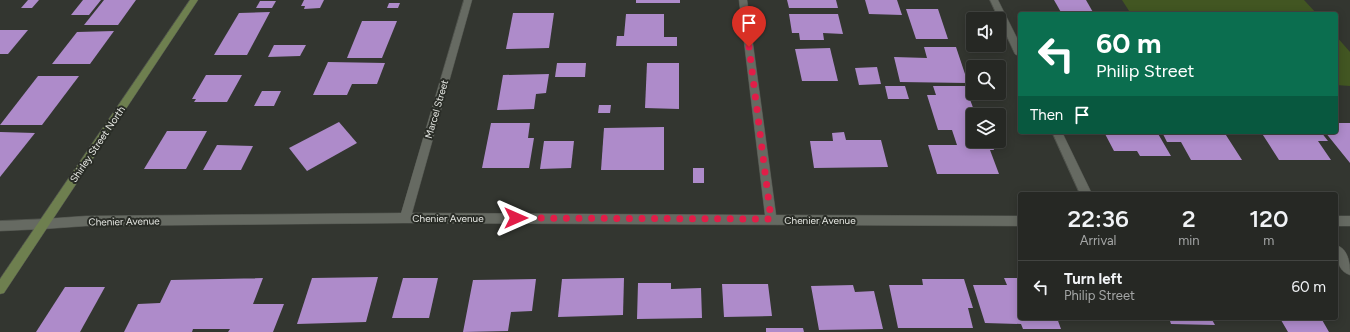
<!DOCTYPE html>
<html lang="en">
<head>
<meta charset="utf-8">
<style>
	:root { --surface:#262824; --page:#323431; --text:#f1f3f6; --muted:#a4a6a6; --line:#424441 }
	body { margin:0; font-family:Figtree,sans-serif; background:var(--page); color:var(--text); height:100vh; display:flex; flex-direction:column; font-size:15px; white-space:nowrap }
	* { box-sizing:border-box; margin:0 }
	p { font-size:13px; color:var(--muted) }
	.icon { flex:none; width:22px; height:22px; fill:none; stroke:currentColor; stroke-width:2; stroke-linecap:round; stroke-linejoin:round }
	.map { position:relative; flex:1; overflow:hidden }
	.drawer { position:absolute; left:1018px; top:192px; width:320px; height:128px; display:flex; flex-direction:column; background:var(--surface); border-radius:4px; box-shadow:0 2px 10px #0003,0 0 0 1px var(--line) }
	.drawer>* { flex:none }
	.top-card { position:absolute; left:1018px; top:12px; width:320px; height:122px; border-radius:4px; box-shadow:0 2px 10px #0003,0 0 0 1px var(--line); background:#0b6e4f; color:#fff; overflow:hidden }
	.buttons { position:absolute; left:966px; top:12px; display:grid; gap:8px }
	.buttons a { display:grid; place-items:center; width:40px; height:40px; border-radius:4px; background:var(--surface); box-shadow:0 2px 10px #0003,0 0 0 1px var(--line); font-size:20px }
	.pin { position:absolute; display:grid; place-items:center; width:34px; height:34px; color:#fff; margin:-41px -17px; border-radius:50% 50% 50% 0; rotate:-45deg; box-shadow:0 0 4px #0007 }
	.pin .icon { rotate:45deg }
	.me { position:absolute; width:44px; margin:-22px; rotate:90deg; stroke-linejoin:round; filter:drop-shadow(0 0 3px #0008) }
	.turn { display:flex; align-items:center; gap:14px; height:84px; padding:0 12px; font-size:18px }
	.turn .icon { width:52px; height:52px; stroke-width:2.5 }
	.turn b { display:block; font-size:28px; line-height:34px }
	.then { display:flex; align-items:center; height:38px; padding:0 12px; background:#0003; gap:8px; font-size:15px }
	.eta { display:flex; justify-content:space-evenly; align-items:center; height:68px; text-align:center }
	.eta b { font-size:24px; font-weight:600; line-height:28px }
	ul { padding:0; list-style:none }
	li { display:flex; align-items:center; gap:12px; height:52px; padding:0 12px; border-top:1px solid var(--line) }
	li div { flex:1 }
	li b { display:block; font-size:15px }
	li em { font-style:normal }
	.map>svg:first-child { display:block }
	.green { fill:#425622 }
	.building { fill:#ae8bca }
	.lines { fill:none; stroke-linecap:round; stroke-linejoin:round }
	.service-casing { stroke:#50534d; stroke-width:1 }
	.minor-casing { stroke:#50534d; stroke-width:1 }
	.secondary-casing { stroke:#50534d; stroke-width:1 }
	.service { fill:#666a62; fill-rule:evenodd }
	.minor { fill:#666a62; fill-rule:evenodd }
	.secondary { fill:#6e7f4f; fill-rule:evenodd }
	.route { stroke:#e11d48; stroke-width:7; stroke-dasharray:0 12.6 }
	.labels { text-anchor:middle; stroke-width:4; stroke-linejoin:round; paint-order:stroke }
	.street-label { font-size:10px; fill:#e6e8e3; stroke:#292c26 }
</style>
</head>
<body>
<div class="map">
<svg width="1350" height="332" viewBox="0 0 1350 332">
	<rect width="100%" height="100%" fill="#333630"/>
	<g class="green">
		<path d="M1122,0H1304L1317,14H1131Z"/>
		<path d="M1336,36L1350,52V86L1336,85Z"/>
	</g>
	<g class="building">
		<path d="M28,0H39L32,8H21Z"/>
		<path d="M83,0H101L89,15H71Z"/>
		<path d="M104,0H136L118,25H84Z"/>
		<path d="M304,0H324L320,8L304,9L305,6H301Z"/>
		<rect x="636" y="0" width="44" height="3"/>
		<path d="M787,0H836L838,8H789Z"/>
		<path d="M865,0H897L902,15L869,14Z"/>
		<path d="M1054,0H1086L1094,14H1062Z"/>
		<path d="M260,1H276L272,8H256Z"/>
		<path d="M389,3H400L398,8H387Z"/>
		<path d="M906,9H938L948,39H916Z"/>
		<path d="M270,12L247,55H214L239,13Z"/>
		<path d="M513,13H554L549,48L506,49Z"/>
		<path d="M626,14H664V37H677V46H616L617,36H624Z"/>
		<path d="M789,14H838L843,34L823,33L824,40H800L799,33H792Z"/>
		<path d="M362,21H397L382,58H347Z"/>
		<path d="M0,30H28L8,54H0Z"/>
		<path d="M114,31L90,64H52L77,32Z"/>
		<path d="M274,45H306L300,56L268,57Z"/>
		<path d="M924,47H956L968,83L900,82L894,57L927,58Z"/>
		<path d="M830,48L838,81H802L795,49Z"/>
		<path d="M328,62L385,63L377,84H352L347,95H313Z"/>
		<path d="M557,63H586L585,77H555Z"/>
		<path d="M647,63H679V109L645,108Z"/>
		<path d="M877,67L881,84L859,85L855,68Z"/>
		<path d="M549,74L546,93L536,94L534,109L497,110L503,75Z"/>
		<path d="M206,75H242L227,102H194L196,99H192Z"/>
		<path d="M38,76H79L42,125H0Z"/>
		<path d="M885,86H905L909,99H888Z"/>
		<path d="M933,86H965L975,113H979L980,115H973V130H938L927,95H936Z"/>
		<path d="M262,91H281L274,106H254Z"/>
		<path d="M599,105H611L610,113H598Z"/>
		<path d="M339,122L357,143L307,171L289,148Z"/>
		<path d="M491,123H530L528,138H534L529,168H482Z"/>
		<path d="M1336,123H1350V163L1325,132H1336Z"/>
		<path d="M664,127V170H601L604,128Z"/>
		<path d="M952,130H973V141H991L994,150H990L999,174H937L928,145H957Z"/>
		<path d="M167,131H207L186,169H144Z"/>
		<path d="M0,132L35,133L0,177Z"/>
		<path d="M844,132L846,140H881L888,167L814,168L810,141H833L832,133Z"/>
		<path d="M1104,132H1157L1171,156H1140L1137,151H1114Z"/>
		<path d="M1162,132H1224L1242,160H1191L1181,142H1167Z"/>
		<path d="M1261,132H1321L1328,141H1318L1331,160H1279Z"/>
		<path d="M544,141H574L571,168L540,169Z"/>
		<path d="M217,145L253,146L241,170H203Z"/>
		<rect x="693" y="168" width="11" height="15"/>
		<path d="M378,277L366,322L297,324L312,278Z"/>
		<path d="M263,278L253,304H284L273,332H228L230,329H193L192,332H124L138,304L160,303L171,280Z"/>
		<path d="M403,278H438L429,318H392Z"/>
		<path d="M624,278L623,315L558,317L562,279Z"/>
		<path d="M1004,278H1020V318H1057L1061,329H1023L1021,324L985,323L973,285H1007Z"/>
		<path d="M536,279L532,311L511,312L508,331L463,332L473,280Z"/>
		<path d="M922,279H964L973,308H968L973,328H898L889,285H923Z"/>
		<path d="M638,283H671V289L701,288L702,318L637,319Z"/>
		<path d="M722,284H768L772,316L724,317Z"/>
		<path d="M853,285L855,292L874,291L883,329L819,330L811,286Z"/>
		<path d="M65,287H105L80,332H36Z"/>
		<path d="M1169,318H1211L1215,325L1171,324Z"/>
		<path d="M1259,318H1321L1329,332H1288L1281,320H1260Z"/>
		<path d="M766,328H803L804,332H766Z"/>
	</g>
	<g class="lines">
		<defs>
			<path id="service" d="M43,219L47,221L49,224L47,227L43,229L0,231V221Z"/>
			<g id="minor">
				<path d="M464,0H472L412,213L765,215L739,0H747L776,215L1020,216V226L405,223L86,226L43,229L39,227L37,224L39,221L43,219L86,216L401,213Z"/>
				<path d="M990,0H998L1020,44V57L1015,54Z"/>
				<path d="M1052,132H1062L1092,194H1080Z"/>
				<rect x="1336" y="216" width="14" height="10"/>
				<path d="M1336,245C1349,249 1350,264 1350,275C1337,271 1336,256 1336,245Z"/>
			</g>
			<path id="secondary" d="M190,0H198L4,293L0,294V279Z"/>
		</defs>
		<use href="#service" class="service-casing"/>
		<use href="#minor" class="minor-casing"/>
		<use href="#secondary" class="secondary-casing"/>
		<use href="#service" class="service"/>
		<use href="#minor" class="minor"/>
		<use href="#secondary" class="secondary"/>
	</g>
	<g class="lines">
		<path class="route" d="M516,218L771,219L749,47"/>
	</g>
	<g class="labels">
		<g class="street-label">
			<text transform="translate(436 109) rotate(-74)" y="4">Marcel Street</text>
			<text transform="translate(97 144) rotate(-56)" y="4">Shirley Street North</text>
			<text x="448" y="222">Chenier Avenue</text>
			<text x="820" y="224">Chenier Avenue</text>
			<text transform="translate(124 221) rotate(-1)" y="4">Chenier Avenue</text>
		</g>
	</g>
</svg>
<div class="buttons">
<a><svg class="icon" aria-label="sound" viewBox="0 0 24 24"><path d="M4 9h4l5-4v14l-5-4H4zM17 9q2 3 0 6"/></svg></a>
<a><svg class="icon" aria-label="search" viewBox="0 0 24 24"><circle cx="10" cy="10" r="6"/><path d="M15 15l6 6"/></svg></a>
<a><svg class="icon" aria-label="layers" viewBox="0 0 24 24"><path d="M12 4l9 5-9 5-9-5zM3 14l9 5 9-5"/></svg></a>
</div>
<div class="pin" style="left:749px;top:47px;background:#d93025"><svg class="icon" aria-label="arrive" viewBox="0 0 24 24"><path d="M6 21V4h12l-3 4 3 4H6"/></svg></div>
<svg class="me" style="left:516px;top:218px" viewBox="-20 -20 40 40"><path d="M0-17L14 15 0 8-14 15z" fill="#e11d48" stroke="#fff" stroke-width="4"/></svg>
<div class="top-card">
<div class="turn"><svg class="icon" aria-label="left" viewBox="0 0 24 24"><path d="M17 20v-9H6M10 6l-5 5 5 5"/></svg><div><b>60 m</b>Philip Street</div></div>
<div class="then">Then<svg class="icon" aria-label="arrive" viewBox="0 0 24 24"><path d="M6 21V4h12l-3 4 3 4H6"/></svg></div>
</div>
<section class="drawer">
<div class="eta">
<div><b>22:36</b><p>Arrival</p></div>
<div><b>2</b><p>min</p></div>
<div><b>120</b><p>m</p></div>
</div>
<ul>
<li><svg class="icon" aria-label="left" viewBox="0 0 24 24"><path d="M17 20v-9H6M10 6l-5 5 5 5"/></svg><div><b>Turn left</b><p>Philip Street</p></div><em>60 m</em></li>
</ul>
</section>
</div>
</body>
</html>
